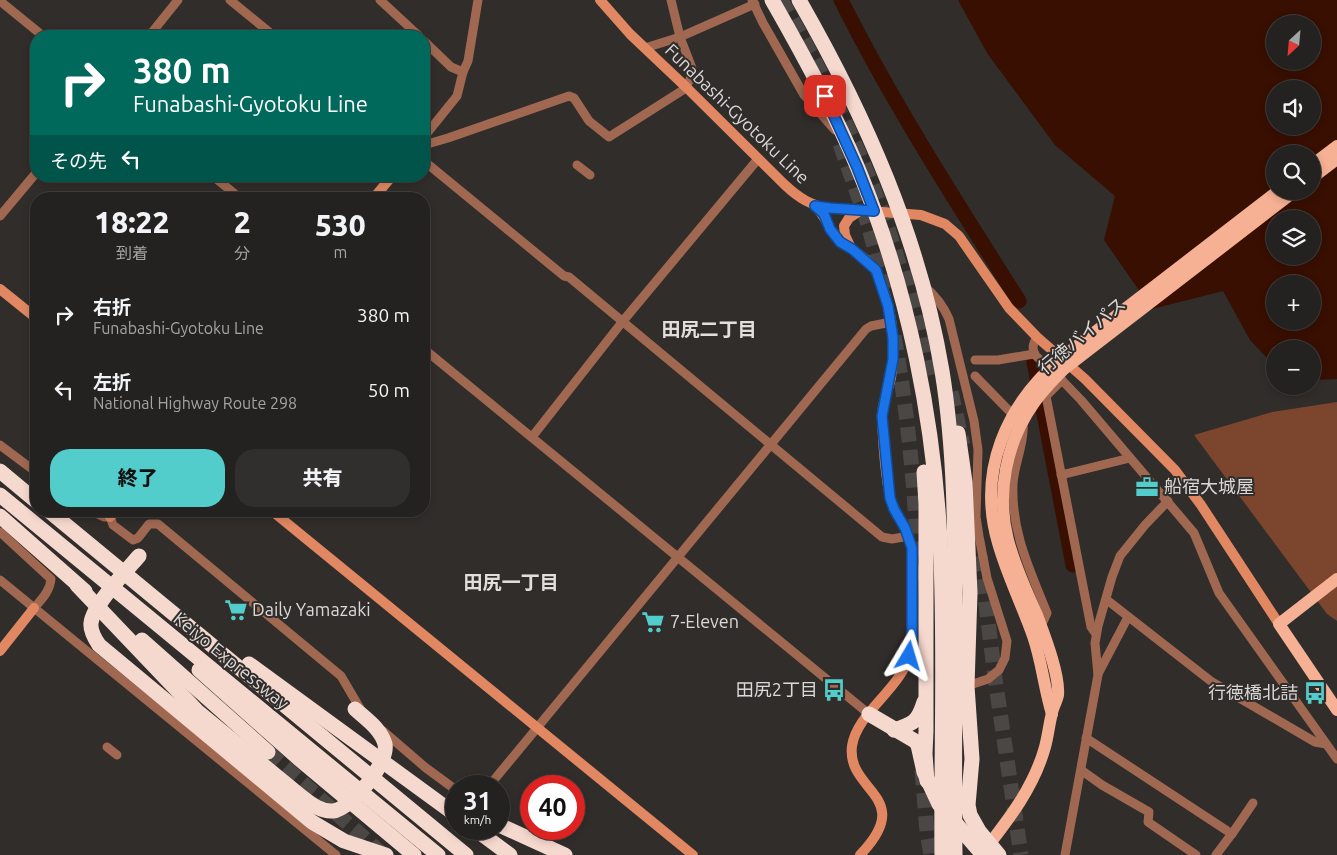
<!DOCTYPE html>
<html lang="ja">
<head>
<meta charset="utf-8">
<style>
	:root { --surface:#242220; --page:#302f2d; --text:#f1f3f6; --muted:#a3a4a5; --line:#413f3e; --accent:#53cdcb }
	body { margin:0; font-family:Ubuntu,"Noto Sans JP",sans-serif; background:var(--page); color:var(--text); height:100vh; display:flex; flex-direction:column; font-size:19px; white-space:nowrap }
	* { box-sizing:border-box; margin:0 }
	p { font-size:16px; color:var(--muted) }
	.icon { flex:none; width:28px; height:28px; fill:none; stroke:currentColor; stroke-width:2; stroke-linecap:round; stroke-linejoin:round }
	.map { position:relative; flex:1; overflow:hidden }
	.drawer { position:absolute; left:30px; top:192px; width:400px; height:325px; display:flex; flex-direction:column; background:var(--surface); border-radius:20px; box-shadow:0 2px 8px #0003,0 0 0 1px var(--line) }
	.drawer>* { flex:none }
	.banner { position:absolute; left:30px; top:30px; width:400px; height:152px; border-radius:20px; box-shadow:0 2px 8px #0003,0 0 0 1px var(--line); background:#00695c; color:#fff; overflow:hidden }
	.needle { width:32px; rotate:206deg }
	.tools { position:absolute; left:1266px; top:15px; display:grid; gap:10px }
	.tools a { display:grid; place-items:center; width:55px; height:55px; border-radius:50%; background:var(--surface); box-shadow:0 2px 8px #0003,0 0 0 1px var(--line); font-size:25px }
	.speed { position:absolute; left:445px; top:775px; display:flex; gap:10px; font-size:25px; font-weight:700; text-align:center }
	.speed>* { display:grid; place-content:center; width:65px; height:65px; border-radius:50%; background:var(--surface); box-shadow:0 2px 8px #0003,0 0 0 1px var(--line); line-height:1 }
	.speed small { font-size:12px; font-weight:400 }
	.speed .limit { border:8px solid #d22; background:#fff; color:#111 }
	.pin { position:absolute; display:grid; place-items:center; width:42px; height:42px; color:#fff; margin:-21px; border-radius:10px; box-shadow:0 2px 8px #0006 }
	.me { position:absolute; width:55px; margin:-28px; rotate:7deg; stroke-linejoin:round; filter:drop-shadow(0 0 4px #0008) }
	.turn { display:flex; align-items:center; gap:18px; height:105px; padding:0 20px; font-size:22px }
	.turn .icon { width:65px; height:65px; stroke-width:2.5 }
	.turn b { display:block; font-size:35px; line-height:42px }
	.then { display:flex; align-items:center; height:48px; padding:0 20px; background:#0003; gap:10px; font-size:19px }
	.eta { display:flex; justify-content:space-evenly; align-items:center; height:85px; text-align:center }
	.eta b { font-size:30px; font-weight:800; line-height:35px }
	.button { display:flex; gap:10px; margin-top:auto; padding:10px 20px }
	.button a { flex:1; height:58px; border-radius:20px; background:var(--accent); color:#111; font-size:20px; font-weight:800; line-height:58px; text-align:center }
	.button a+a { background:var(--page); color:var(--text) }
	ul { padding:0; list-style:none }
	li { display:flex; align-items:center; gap:15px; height:75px; padding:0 20px }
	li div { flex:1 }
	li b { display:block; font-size:19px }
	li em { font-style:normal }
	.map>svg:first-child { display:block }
	.green { fill:#7c452e }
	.water { fill:#380f00; fill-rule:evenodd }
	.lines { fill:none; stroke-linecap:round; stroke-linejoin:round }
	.river { stroke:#380f00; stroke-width:15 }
	.highway-tunnel { stroke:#4a4745; stroke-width:15; stroke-dasharray:15 8; stroke-linecap:butt }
	.street { stroke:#a06851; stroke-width:9 }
	.secondary { stroke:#e18862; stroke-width:10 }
	.primary { stroke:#f6b093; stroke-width:12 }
	.highway { stroke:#f6d9ce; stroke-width:15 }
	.route-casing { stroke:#114b97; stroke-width:12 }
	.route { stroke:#1a73e8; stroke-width:9 }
	.labels { text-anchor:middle; stroke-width:4; stroke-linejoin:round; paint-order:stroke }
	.street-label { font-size:18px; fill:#dbd8d7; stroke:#302d2b }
	.poi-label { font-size:18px; fill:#dbd8d7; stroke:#302d2b; text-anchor:start }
	.neighbourhood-label { font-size:19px; font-weight:bold; fill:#e3dedc; stroke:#302d2b }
</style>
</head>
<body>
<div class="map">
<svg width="1337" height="855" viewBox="0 0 1337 855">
	<rect width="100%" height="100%" fill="#302d2b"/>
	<path class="green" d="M1337,402V621L1327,614L1194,435L1272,412Z"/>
	<path class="water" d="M958,0H1337V379L1313,380L1312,349H1275V366L1250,340L1223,291L1152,309L1104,240L1115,196L1055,145L987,53ZM1275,24H1312V61H1275ZM1275,89H1312V126H1275ZM1275,154H1312V191H1275ZM1275,219H1312V256H1275ZM1275,284H1312V321H1275Z"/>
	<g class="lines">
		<g class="river">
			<path d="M841,0C893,104 957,203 1019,301"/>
			<path d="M1034,362L1073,565"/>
		</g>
		<g class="highway-tunnel">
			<path d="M781,0C833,91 878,183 905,285"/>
			<path d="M840,144L868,224L885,289"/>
			<path d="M910,270L923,320L936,379"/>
			<path d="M894,336C909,418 916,501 919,584"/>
			<path d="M951,392L963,445"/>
			<path d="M980,556L995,678L1021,855"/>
			<path d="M268,752L382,854"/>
			<path d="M922,770L927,832L931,855"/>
		</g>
		<g class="street">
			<path d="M230,0L274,36"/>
			<path d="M380,0L419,36"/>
			<path d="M752,0L763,23L804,95L835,130"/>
			<path d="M0,1L43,36"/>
			<path d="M149,36L178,0"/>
			<path d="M424,41L451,67L463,72"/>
			<path d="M645,48L680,37L755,4"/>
			<path d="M424,137L457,96L463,72L468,61L478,0"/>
			<path d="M424,145L448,138L569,96L574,98L589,121L609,137L683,90L690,80L692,68L680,37L671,0"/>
			<path d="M424,161L564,276L569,277L882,537L892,539L909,536"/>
			<path d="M577,165L590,175"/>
			<path d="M213,176L241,199"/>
			<path d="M0,216L36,173"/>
			<path d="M924,286C936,296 943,305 949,319L974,421L978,450L976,517L979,536L987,578L1007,641L1005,658L999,670L988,679L967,686"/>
			<path d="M1037,337C1033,343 1031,349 1036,356L1054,372L1081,400L1194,533L1219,593L1337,759"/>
			<path d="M424,349L869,714"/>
			<path d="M975,360H998L1034,354"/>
			<path d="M975,376L1023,425C1025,442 1014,464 1013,484C1011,532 1030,570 1047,613L1041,626"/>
			<path d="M1062,380L1046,396L1091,627L1096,634"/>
			<path d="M532,437L623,321L758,159"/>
			<path d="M0,445L36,472"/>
			<path d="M1061,475L1130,458"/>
			<path d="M92,511L104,517H110L113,525L133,540L138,538L149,524H158L341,676L361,710"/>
			<path d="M0,532L51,579C50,591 42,599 34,608"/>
			<path d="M0,580L336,855"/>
			<path d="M1107,600L1212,682L1315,742L1326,744"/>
			<path d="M1098,674L1128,617"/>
			<path d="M383,731L426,768L456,790"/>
			<path d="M1086,738L1232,834"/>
			<path d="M107,747L117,755"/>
			<path d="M1081,770L1102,785L1149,812L1148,822L1196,855"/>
			<path d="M489,786L866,329L871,326L891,322"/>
			<path d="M1065,855L1098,675L1095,643L1098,626L1112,577L1120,556L1145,525L1168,501"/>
			<path d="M1216,855L1234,831L1253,803"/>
		</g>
		<g class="secondary">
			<path d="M600,0L630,34L686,87L785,185C799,198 811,206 830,208L921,215L945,224L959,236L1009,308L1037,337L1085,379L1175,470L1201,505L1279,624"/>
			<path d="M373,199L392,176"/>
			<path d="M815,206C826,216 828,229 838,240C842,243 847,245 851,248C862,256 874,265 879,278C892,309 896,344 891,378C888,391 881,404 882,418C883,443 885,473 890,497C894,512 905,523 909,538C915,558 913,581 913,602C913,618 914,635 911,651C902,689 857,712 852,746C846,792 917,796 860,855"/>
			<path d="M851,248L845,235L844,226L849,218L861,210"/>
			<path d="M0,289L36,318"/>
			<path d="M272,511L693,855"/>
			<path d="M110,517L116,511"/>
			<path d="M0,651L34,608"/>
		</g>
		<g class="primary">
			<path d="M1312,165L1337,146"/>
			<path d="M1312,178L1337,159"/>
			<path d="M1337,579L1279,624L1337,710"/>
			<path d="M1052,714C1044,688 1042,662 1033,636C1022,605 1007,575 998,543C977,471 1006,406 1060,359L1278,191"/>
			<path d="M984,851C1009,819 1034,787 1045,747C1048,736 1049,725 1052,713C1053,707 1057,701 1058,695C1060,675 1044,634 1037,615C1026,591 1015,566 1008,540C996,494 1006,442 1034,403C1043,390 1054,379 1064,369L1295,191"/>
		</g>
		<g class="highway">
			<path d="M772,0C803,54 833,109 857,166C909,290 936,427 941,561C945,659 941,757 942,855"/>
			<path d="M799,0C865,115 920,239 942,371C955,450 955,531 955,611C955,692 954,774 955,855"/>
			<path d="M958,433L965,482L970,593L967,686L972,759L968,805L970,815L979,831L999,855"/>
			<path d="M0,471L36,501"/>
			<path d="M924,472L926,504V731L925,754L927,781"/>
			<path d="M0,495L438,855"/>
			<path d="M49,511L466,855"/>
			<path d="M0,516L85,591"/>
			<path d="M139,556C126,571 93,605 91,623C90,631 95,639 99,645L312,822L344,841L386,855"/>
			<path d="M77,585L197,711L302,797C311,804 321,812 333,811C351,809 389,763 385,744C381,729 366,719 355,709"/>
			<path d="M142,640L268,752"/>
			<path d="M249,664L456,815"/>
			<path d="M199,670L298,758L414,855"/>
			<path d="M869,714L915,741L918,745L924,772L939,804L983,855"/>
			<path d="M894,730C913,724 918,722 924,702"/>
			<path d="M499,825L565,855"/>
			<path d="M475,829L510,855"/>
		</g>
	</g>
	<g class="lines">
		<defs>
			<path id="route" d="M825,96L857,167L874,211L830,208L815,206L824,214L830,229L840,242L852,249L876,270L888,306L893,338V359L882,416L890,498L894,509L905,528L912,548V636L909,656"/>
		</defs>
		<use href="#route" class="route-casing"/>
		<use href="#route" class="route"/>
	</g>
	<defs>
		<symbol id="office-bare" viewBox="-9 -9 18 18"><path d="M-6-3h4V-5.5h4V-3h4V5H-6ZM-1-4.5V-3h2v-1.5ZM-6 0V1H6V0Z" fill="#53cdcb" stroke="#302d2b" stroke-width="2.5" paint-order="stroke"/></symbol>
		<symbol id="supermarket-bare" viewBox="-9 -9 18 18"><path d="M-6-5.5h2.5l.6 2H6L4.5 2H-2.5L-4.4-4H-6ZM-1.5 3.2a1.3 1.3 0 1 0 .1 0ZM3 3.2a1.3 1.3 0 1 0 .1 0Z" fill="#53cdcb" stroke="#302d2b" stroke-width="2.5" paint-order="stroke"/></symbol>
		<symbol id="bus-bare" viewBox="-9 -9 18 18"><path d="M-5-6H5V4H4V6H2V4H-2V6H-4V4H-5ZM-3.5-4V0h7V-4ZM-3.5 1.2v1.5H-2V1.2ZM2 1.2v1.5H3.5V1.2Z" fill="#53cdcb" stroke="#302d2b" stroke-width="2.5" paint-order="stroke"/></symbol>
	</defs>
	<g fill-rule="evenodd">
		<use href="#office-bare" x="1131" y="471" width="32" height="32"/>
		<use href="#supermarket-bare" x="220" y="594" width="32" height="32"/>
		<use href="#supermarket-bare" x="637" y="606" width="32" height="32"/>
		<use href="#bus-bare" x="818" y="674" width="32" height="32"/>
		<use href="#bus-bare" x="1299" y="677" width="32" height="32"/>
	</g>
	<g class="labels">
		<g class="street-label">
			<text transform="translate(737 114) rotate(44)" y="6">Funabashi-Gyotoku Line</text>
			<text transform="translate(1082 336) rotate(-40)" y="6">行徳バイパス</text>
			<text transform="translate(231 661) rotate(39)" y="6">Keiyo Expressway</text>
		</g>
		<g class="poi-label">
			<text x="1164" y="493">船宿大城屋</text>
			<text x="252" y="616">Daily Yamazaki</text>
			<text x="670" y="628">7-Eleven</text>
			<text x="818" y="696" text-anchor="end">田尻2丁目</text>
			<text x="1298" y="699" text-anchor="end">行徳橋北詰</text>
		</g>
		<g class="neighbourhood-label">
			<text x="709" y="336">田尻二丁目</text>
			<text x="511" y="589">田尻一丁目</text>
		</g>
	</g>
</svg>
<div class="tools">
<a><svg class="needle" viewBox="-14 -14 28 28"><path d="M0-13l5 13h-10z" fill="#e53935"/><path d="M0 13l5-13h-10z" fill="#a3a4a5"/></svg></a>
<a><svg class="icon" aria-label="sound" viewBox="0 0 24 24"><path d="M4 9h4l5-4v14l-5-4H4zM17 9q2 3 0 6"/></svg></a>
<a><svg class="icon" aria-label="search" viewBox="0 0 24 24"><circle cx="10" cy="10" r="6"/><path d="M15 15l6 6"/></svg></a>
<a><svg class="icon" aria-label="layers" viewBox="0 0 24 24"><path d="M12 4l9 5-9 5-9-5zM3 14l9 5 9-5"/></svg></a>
<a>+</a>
<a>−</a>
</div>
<div class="speed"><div>31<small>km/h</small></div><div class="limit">40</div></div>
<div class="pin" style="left:825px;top:96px;background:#d93025"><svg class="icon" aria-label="arrive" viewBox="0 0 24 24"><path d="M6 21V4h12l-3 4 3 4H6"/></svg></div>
<svg class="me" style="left:909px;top:656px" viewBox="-20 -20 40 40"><path d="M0-17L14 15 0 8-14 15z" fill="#1a73e8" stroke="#fff" stroke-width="4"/></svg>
<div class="banner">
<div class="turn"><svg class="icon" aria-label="right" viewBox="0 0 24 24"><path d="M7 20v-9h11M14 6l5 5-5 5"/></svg><div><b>380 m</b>Funabashi-Gyotoku Line</div></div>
<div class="then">その先<svg class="icon" aria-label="left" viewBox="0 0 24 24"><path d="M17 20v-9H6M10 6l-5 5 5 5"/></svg></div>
</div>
<section class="drawer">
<div class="eta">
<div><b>18:22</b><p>到着</p></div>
<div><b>2</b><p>分</p></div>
<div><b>530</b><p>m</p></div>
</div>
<ul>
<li><svg class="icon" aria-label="right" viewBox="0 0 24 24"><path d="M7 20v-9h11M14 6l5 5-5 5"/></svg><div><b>右折</b><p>Funabashi-Gyotoku Line</p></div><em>380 m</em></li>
<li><svg class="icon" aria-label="left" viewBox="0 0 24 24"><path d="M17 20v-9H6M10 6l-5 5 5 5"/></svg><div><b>左折</b><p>National Highway Route 298</p></div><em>50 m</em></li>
</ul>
<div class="button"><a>終了</a><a>共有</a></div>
</section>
</div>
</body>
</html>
